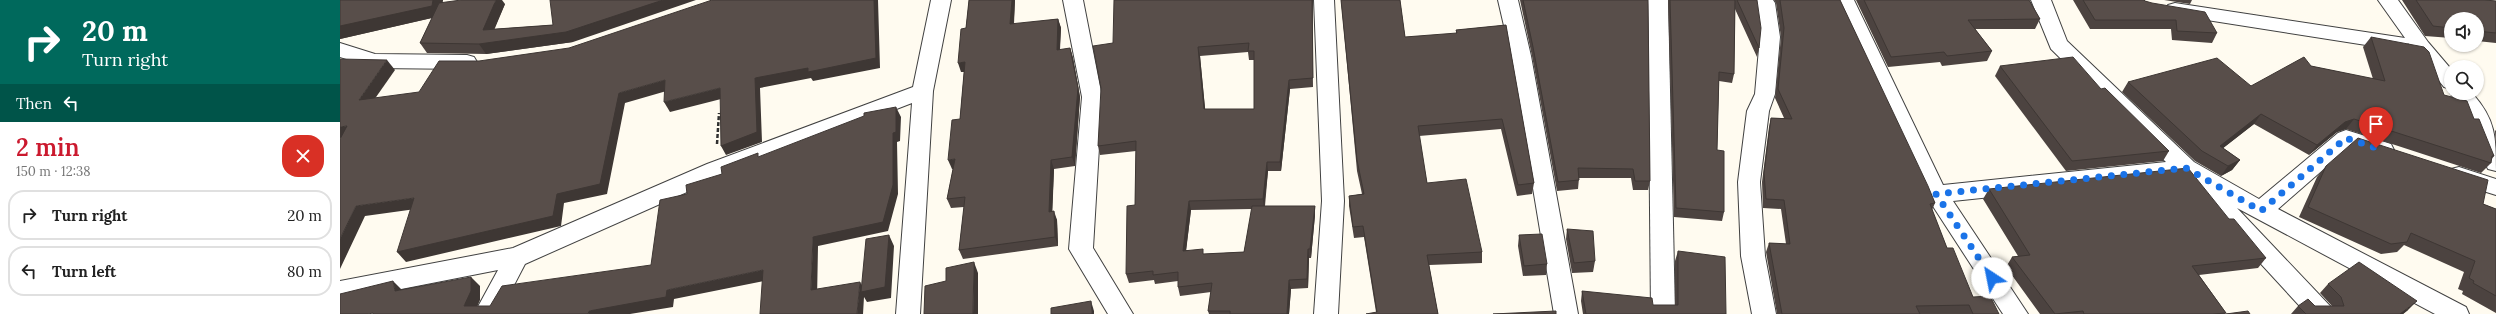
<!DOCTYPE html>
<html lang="en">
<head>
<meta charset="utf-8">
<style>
	:root { --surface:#fff; --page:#f2f2f2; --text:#222; --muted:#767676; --line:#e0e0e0; --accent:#cb192e }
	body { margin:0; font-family:Lora,serif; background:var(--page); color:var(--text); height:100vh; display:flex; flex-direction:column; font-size:15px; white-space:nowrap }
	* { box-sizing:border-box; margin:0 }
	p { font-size:13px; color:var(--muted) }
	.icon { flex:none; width:22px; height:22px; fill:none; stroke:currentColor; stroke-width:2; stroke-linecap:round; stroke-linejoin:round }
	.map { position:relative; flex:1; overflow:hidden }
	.drawer { display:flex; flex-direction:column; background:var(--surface); width:340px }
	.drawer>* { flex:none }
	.top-card { background:#00695c; color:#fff; overflow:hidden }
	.tools { position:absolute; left:2104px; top:12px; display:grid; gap:8px }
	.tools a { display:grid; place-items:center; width:40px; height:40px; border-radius:50%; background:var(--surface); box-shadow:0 1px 3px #0004; font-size:20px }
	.pin { position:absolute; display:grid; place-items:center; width:34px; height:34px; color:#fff; margin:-41px -17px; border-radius:50% 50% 50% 0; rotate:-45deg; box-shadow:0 0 4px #0007 }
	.pin .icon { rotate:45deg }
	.me { position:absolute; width:44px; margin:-22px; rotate:326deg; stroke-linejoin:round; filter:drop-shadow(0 0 3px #0008) }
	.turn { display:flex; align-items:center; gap:14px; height:84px; padding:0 16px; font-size:18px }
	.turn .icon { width:52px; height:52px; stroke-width:2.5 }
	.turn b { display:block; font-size:28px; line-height:34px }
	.then { display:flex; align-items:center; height:38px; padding:0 16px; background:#0003; gap:8px; font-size:15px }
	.round { display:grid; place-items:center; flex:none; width:42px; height:42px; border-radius:16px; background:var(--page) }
	.summary { display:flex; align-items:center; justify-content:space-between; height:68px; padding:0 16px }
	h1 { font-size:24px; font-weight:600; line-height:30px; color:var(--accent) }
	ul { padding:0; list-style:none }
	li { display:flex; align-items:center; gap:12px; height:50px; margin:0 8px 6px; padding:0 8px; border:2px solid var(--line); border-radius:16px }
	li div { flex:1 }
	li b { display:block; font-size:15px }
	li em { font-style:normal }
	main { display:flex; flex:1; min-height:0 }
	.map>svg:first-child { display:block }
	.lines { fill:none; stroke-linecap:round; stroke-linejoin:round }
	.street-casing { stroke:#414141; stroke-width:2 }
	.path { stroke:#303030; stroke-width:2.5; stroke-dasharray:4 2; stroke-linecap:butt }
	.street { fill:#fff; fill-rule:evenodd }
	.wall { fill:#4c4340; fill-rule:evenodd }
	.shaded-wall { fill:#3e3734 }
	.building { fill:#584e4a; stroke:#3e3734; fill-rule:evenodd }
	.route { stroke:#1a73e8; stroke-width:7; stroke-dasharray:0 12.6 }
</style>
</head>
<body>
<main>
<section class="drawer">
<div class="top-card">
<div class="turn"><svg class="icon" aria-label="right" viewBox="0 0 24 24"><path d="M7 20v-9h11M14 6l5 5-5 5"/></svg><div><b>20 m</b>Turn right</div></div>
<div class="then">Then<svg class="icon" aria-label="left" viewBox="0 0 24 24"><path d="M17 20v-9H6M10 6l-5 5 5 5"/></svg></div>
</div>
<div class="summary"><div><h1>2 min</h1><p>150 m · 12:38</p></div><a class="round" style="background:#d93025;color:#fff"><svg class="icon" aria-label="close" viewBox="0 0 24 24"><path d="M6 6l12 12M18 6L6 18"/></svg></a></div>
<ul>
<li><svg class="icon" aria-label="right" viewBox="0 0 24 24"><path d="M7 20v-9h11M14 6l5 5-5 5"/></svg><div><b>Turn right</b></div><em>20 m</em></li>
<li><svg class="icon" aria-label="left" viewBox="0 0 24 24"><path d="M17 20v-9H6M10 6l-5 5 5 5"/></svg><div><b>Turn left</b></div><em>80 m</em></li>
</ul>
</section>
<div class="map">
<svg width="2156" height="314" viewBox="0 0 2156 314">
	<rect width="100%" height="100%" fill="#fffbf0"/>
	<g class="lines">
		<defs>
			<g id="street">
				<path d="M591,0H611L593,91L580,314H556L572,103L383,176L185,264L159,314H134L158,270L0,301V281L173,248L367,164L573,87Z"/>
				<path d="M723,0H743L762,97L753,248L793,314H768L729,249L742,97Z"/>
				<path d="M974,0H994L1004,201L998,314H974L982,201Z"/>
				<path d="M1158,0H1178L1191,56L1238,314H1214L1171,56Z"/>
				<path d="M1308,0H1328L1335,314H1311Z"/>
				<path d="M1417,0H1433L1435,3L1440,37L1435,94L1429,111L1420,182L1425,256L1436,314H1412L1401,256L1398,182L1407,111L1415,94L1420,37L1415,3Z"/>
				<path d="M1494,0H1514L1603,185L1826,162L1711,49L1691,0H1711L1727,41L1854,162L1919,199L1998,133L2006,130L2051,144L2054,150L2051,156L2043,158L2009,147L1938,209L2126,307L2129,314H2095L1897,208L1991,307L1994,314H1967L1841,177L1613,201L1688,314H1663L1585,194Z"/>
				<path d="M2038,0H2058L2088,42L2111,69V89L2104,87L2068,43L2065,48L2058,50L1835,15L1828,13L1825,9L1828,5L1835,3L2065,38Z"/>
				<path d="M0,43L35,54L127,55L134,57L137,62L134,67L127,69L34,68L0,57Z"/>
				<path d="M2111,91V93H2132C2156,120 2156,137 2156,171L2148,169L2145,163L2125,112L2110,93Z"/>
				<path d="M2119,167L2156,179V195L2111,181L2108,175L2111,169Z"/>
			</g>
		</defs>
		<use href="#street" class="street-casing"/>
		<path class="path" d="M377,144L379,113"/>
		<use href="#street" class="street"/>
	</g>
	<g class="wall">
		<path d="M0,0H103L102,3L165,4L154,29L213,25L233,42L146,54L87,53L80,43L92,18L0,39Z"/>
		<path d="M629,0H675L674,24L718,19L721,28L720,50L730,48L733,58L740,97L735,166L714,169L712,211L717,220L718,246L623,259L619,250L624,207L611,208L607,199L613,169H612L620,119L624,72H621Z"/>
		<path d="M972,0L973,87L950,89L941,171H928L925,206H975V215L971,258H969L968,288L951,289L949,314H869L868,311L871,292L840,296L838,287V281L815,284L814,280L789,283L786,274L795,205L796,151L760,155L758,146L773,43ZM908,52L909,60H914V109H865L860,56ZM912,209L904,252L864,254L846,250L851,210Z"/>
		<path d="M1001,0H1060L1065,37L1116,34V30L1166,25L1194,183L1192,194L1177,196L1161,129L1079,136L1087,183L1142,252V263L1089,265L1098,314L1036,312L1024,237L1014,238L1009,206V196L1022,194L1017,171Z"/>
		<path d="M1180,0H1308L1310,181L1308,190H1293L1291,178H1239L1238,189L1217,191L1192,56Z"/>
		<path d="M1328,0H1417L1419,48L1417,57L1395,9L1394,74L1392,83L1379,81L1377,150L1384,212L1382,221L1334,217Z"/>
		<path d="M1434,0H1500L1595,203L1592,210L1607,248L1633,297L1659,314H1437L1426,252L1429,243L1446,244L1441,209L1423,208L1422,182L1429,127L1431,118H1444L1435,98L1441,37L1436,3Z"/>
		<path d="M1516,0H1689L1700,19L1695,29H1635L1652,51L1647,61L1602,66L1600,62L1548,67Z"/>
		<path d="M1733,0H1804L1805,1L1877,33L1872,43L1832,40L1831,29H1750Z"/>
		<path d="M1824,0H1852L1850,4Z"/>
		<path d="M2062,0H2145L2156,1V43L2137,41V19H2111V38L2085,36Z"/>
		<path d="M2031,37L2134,119L2154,156L2151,160V163L2141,173L2006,129L1997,132L1969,155L1914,124L1883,148L1900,160L1892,170L1881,176L1855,161L1782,92L1788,82L1911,86L1971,66L2033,79L2023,47Z"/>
		<path d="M1660,66L1829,151L1823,161L1726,171L1655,76Z"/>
		<path d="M2156,130V148L2155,131Z"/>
		<path d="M1986,166L2143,204L2156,209V313L2122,294L2123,291L2118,289L2124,272L2064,245L2057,252L2041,254L1959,217L1977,177Z"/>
		<path d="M1649,189L1889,219L1926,258L1918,268L1859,275L1886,313L1885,314H1700L1666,267L1672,257L1678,256L1643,199Z"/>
		<path d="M1227,229L1255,261L1253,272L1232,273L1226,239Z"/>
		<path d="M1179,235L1207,264L1206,275L1183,276L1178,246Z"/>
		<path d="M1338,251L1386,314H1243L1241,301L1242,291L1313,305H1335V261Z"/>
		<path d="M1988,284L2068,310L2063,314H1951L1958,306H1992L1980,293Z"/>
	</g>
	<g class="shaded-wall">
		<path d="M93,0H103L100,16L0,39V26Z"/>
		<path d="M156,0H162L165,4L150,40L143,30Z"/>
		<path d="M323,0H356L233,42L146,54L139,44Z"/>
		<path d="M534,0H538L540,68L473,81L471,78L420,88L422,142L386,155L381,146L415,78Z"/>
		<path d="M672,0H675L673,34L670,24Z"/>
		<path d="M972,0H973V87V78Z"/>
		<path d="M718,19L721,28L719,60L717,50Z"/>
		<path d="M858,47L860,56L866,118L864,109Z"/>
		<path d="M730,48L733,58L740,97L735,166L732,157Z"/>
		<path d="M47,60L55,70L27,110L19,100Z"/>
		<path d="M625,62L628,71L621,72L618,63Z"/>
		<path d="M325,80L330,90L285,103L267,194L224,203L221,226L66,262L57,252L279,93Z"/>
		<path d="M949,80L950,89L941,171L940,162Z"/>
		<path d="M380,88L385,98L330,112L324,102Z"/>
		<path d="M556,107L561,117L560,141L557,142L558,194L548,231L478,246L477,300L471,290L473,237L553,133Z"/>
		<path d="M1921,114L1914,124L1873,156L1880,146Z"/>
		<path d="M2014,119L2006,129L1997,132L1969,155L1977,145L2005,122Z"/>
		<path d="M7,126L16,136L0,138V127Z"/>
		<path d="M615,159L618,168L612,169L608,160Z"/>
		<path d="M711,160L714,169L712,221L709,212Z"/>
		<path d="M1900,160L1892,170L1881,176L1888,166Z"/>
		<path d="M927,162L928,171L924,208L923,199Z"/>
		<path d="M74,198L83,208L25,216L0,269V239L16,206Z"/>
		<path d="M849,201L851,210L845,260L843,251Z"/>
		<path d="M975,206V215L971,258L970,249Z"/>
		<path d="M714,211L717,220L718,246L715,237Z"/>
		<path d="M549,235L554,246L551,298L527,302L524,297L523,314H517L520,282L525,291Z"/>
		<path d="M968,249L969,258L968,288L967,279Z"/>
		<path d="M634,262L638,273V314H633Z"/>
		<path d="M423,270L429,280L334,299L333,307L290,314H248L249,311L327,290Z"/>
		<path d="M131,277L140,286V300L134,314L124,306Z"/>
		<path d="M949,280L951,289L949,314H947Z"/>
		<path d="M53,281L62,290L55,291Z"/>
		<path d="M751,301L754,311V314H752Z"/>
		<path d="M2077,301L2068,310L2063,314H2060Z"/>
	</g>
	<g class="building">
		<path d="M0,0H93L92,6L0,26Z"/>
		<path d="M121,0H156L143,30L213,25L210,0H323L226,32L139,44L80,43L99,3Z"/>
		<path d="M372,0H534L536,58L468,72V68L415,78L417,132L381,146L380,88L324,102L325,80L279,93L260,184L217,194L213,216L57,252L74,198L16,206L0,239V139L7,126L0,127V59L47,60L19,100L79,92L99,61H139L229,48Z"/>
		<path d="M629,0H672L670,24L718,19L717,50L730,48L738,88L732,157L711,160L709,212L714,211L715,237L619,250L625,197L607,199L615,159L608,160L612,120L620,119L625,62L618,63L621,29L626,28Z"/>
		<path d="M774,0H972L973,78L949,80L940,162H927L923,199L849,201L843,251L863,249V254L904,252L912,206H975L970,249H968L967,279L949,280L947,314H890V311H868L872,283L838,287V272L813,275V271L786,274L787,206L795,205L796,141L758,146L761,88L753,46L773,43ZM909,43L908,51H914V109H864L858,47Z"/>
		<path d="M1001,0H1060L1065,37L1117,33L1116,30L1166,25L1194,183L1178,185L1162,119L1078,126L1087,183L1126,179L1142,252L1087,255L1098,314H1026L1037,312L1023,226L1013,227L1009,196L1024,194L1017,160Z"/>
		<path d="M1183,0H1308L1310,181H1295L1293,169L1238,168L1239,180L1218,182L1193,47Z"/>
		<path d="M1330,0H1395L1394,74L1379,72L1377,150L1384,151V212L1336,208Z"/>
		<path d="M1397,0H1417L1421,28L1419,48Z"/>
		<path d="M1440,0H1500L1588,186L1595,203L1590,204L1607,248H1613L1633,297L1650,296L1659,314H1633L1629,305L1576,306L1580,314H1442L1429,243L1450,244L1444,200L1426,199L1424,173L1431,118L1452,119L1438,89L1444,28Z"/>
		<path d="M1524,0H1689L1700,19L1628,20L1652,51L1607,56L1604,52L1551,57Z"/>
		<path d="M1743,0H1804L1805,1L1812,3L1865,12L1877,33L1837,31L1836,20H1755Z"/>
		<path d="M2076,0H2145L2156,1V33L2137,31V19H2111V28L2093,26Z"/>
		<path d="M2031,37L2084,47L2089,52L2104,95L2127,101L2134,119H2139L2154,156H2152L2151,163L2014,119L2005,122L1977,145L1921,114L1880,146L1900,160L1888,166L1862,151L1788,82L1877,58L1911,86L1964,57L1971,66L2045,81Z"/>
		<path d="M1733,57L1761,89L1765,88L1829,151L1732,161L1660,66Z"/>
		<path d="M556,107V132L553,133V185L543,222L473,237L471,290L520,282L517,314H420L423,270L327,290L326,297L249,311L248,314H33V313L28,314H0V294L53,281L55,291L131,277V291L124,306H150L162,286L311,265L320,200L347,194L346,185L382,174L381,167L418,153V157L524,116V113Z"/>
		<path d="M2018,138L2148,180L2143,204L2156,209V296L2133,283L2134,281L2129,278L2135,261L2071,233L2067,242L2051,244L1968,207L1986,166Z"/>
		<path d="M1848,168L1889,219H1894L1926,258L1852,266L1886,313L1873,314H1744L1743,311L1715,314L1672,257L1690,255L1649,189Z"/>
		<path d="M1227,229L1253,231L1255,261L1234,263Z"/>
		<path d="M1202,234L1207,264L1184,266L1179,235Z"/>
		<path d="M549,235L545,287L521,292L526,239Z"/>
		<path d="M1338,251L1385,257L1386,314H1246L1242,291L1312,298L1313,305H1338Z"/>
		<path d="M634,262L633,314H584L585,286L606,281V268Z"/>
		<path d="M2019,262L2077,301L2060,314H1966L1958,306L1968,299L1975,306H2004L2001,297L1988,284Z"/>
		<path d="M751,301L752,314H711V308Z"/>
		<path d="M1216,311V314H1153Z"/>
		<path d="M1908,311L1910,314H1886Z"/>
	</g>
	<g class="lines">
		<path class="route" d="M1652,278L1596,194L1846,168L1921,211L2006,138L2036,148"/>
	</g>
</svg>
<div class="tools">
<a><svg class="icon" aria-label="sound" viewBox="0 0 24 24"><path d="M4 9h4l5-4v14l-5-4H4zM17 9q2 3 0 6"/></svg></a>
<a><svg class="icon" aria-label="search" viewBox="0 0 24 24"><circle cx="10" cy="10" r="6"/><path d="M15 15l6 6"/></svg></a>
</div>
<div class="pin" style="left:2036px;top:148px;background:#d93025"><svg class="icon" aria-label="arrive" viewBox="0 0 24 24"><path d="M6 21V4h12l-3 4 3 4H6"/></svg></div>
<svg class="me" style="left:1652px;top:278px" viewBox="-20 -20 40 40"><circle r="19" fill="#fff"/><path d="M0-13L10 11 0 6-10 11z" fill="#1a73e8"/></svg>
</div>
</main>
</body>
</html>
